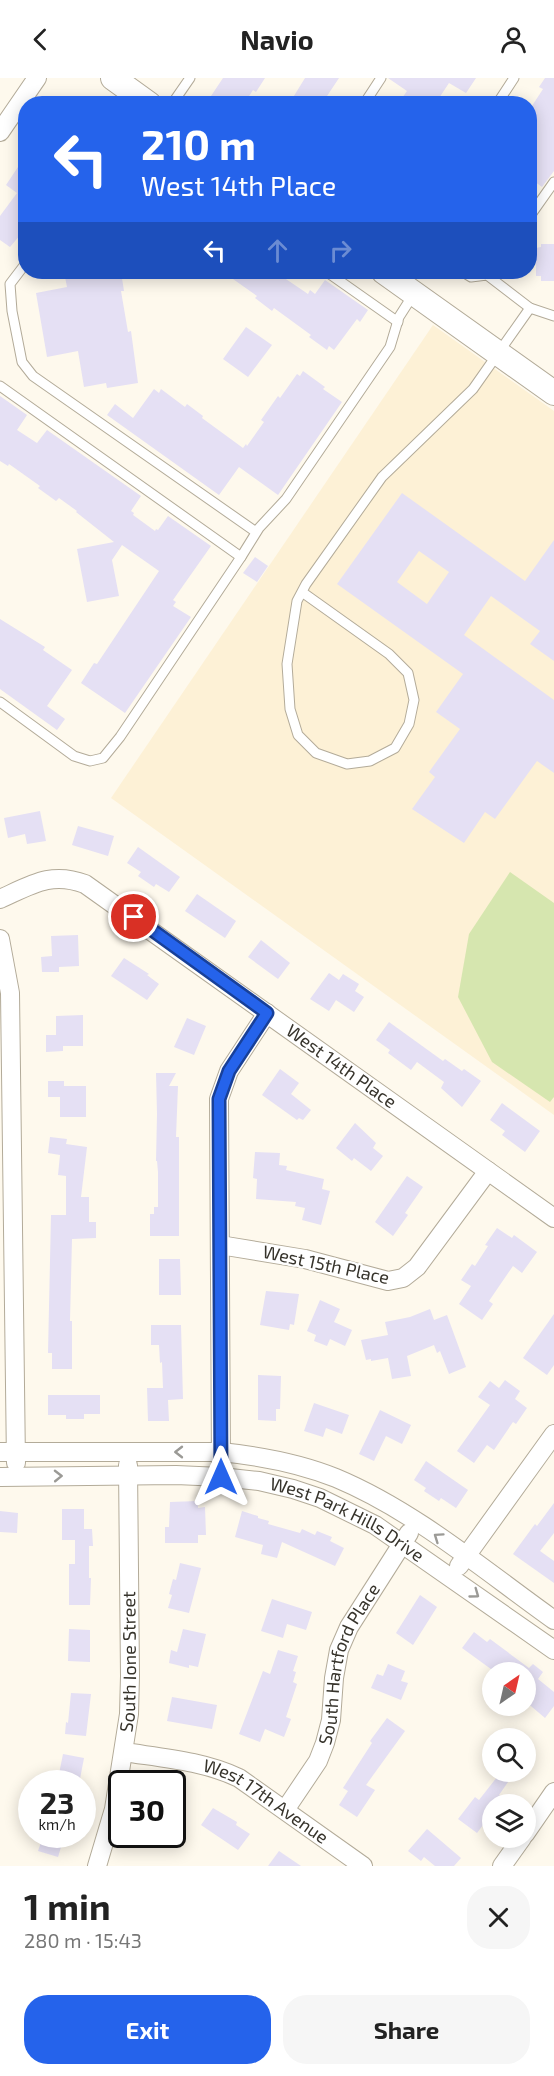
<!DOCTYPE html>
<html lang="en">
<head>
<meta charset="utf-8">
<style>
	:root { --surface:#fff; --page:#f6f6f6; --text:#222; --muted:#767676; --accent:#2563eb }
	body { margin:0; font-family:"Exo 2",sans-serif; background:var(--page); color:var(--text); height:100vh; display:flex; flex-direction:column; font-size:22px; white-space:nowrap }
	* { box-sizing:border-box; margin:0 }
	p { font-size:20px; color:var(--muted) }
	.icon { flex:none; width:33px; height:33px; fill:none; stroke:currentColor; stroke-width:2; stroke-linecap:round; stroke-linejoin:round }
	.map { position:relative; height:1788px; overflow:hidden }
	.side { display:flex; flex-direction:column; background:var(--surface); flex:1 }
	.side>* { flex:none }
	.guide { position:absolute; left:18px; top:18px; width:519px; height:183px; border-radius:24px; box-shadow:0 3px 15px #0003; background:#2563eb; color:#fff; overflow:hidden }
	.needle { width:39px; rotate:34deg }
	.tools { position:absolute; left:482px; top:1584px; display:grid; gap:12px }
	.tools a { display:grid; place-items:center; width:54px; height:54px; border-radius:50%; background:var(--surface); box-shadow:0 3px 15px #0003; font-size:30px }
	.speed { position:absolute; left:18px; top:1692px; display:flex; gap:12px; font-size:30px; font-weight:700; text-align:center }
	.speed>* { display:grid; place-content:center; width:78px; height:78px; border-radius:50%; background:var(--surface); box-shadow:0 3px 15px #0003; line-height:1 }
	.speed small { font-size:15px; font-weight:400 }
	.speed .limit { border:3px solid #111; border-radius:9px; background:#fff; color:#111 }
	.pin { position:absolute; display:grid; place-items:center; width:51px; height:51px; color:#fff; margin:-26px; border:3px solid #fff; border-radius:50%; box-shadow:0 2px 6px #0007 }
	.me { position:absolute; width:66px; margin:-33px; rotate:0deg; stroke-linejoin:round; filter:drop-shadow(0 0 4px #0008) }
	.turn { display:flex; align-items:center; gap:21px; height:126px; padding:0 24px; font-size:27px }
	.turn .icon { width:78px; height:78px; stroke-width:2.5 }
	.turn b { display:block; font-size:42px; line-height:51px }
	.lanes { display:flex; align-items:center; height:57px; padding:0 24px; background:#0003; justify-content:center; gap:30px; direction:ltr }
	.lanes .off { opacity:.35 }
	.round { display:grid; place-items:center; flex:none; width:63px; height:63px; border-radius:24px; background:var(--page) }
	.headline { display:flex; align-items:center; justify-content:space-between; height:102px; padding:0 24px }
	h1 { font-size:36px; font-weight:700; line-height:45px }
	.action { display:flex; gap:12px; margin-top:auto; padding:12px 24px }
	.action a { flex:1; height:69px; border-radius:24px; background:var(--accent); color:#fff; font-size:24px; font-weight:700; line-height:69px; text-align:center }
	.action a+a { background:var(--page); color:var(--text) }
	header { display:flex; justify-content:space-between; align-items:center; height:78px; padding:0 24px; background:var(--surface); font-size:27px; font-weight:700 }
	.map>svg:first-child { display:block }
	.built { fill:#fdf1d6 }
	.green { fill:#d6e6af }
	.building { fill:#e5e0f4; fill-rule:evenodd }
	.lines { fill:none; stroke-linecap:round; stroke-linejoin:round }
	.service-casing { stroke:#b3ab99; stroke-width:11 }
	.minor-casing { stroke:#b3ab99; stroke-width:20 }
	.secondary-casing { stroke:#b3ab99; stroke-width:26 }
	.service { stroke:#fff; stroke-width:9 }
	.minor { stroke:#fff; stroke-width:18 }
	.secondary { stroke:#fff; stroke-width:24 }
	.oneway { stroke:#9b9a96 }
	.route-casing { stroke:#184099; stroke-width:15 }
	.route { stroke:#2563eb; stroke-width:10 }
	.labels { text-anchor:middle; stroke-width:4.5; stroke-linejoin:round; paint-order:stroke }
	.street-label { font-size:18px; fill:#37342c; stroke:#fff }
</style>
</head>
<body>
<header><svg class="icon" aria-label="back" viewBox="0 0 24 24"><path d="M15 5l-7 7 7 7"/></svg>Navio<svg class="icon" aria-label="person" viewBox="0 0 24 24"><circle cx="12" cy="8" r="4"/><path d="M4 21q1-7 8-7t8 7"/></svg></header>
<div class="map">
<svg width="554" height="1788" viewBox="0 0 554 1788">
	<rect width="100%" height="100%" fill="#fef9ed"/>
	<path class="built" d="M433,247L554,333V1037L111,720Z"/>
	<path class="green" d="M510,794L554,825V1019L550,1024L492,984L458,919L469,856Z"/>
	<g class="building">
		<path d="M223,0H265L256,14L253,12L244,26H215L209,21Z"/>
		<path d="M305,0H339L327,18L339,26H289Z"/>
		<path d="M388,0H476L466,15L449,5L435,26H398L407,13Z"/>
		<path d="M545,0H554V93L542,109L530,100V31L543,11L539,9Z"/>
		<path d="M18,89L26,94V150L10,169L0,162V138L17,115L6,107Z"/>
		<path d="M541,166H554V203H541V198H536V170L541,169Z"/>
		<path d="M64,194H121L124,213H121L128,254L131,253L138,305L107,310L106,305L84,309L78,273L47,279L36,215L67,209Z"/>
		<path d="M223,194H271L279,199L280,197L308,216L310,212L315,216L325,202L368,232L360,244L357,241L334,272L329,268L327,272L309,259L311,257L274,230L272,233L255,220L257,218Z"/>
		<path d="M246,249L272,267L248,299L223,281Z"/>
		<path d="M303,293L325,309L323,311L342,324L278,417L239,389L219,417L107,337L115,326L133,340L154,311L159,315L161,311L185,329L187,326L203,338L202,340L243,370L246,366L247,368L264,344L261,342L278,318L280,320L297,296L300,298Z"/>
		<path d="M0,318L27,337L17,352L37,365L47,352L141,418L131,433L134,435L133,437L155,453L156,451L158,452L168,438L211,468L173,522L176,524L173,528L191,539L125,635L81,605L94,585L97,586L159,493L122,467L112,482L119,518L87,524L77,471L114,464L76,434L77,433L59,420L56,423L38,410L40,408L9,386L8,388L0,383Z"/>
		<path d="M402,415L525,503L554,462V583L530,566L540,553L491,518L464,557L554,622V695L537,683L495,741L485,734L464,765L412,731L435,699L429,694L460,651L436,634L463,596L337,506ZM419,473L449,494L427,526L397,504Z"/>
		<path d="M255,479L268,488L257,504L243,495Z"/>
		<path d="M0,541L45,569L43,572L72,592L47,628L65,641L57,652L0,611Z"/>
		<path d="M40,733L46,763L27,766L25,756L8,760L4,740Z"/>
		<path d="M78,748L114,758L108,778L72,767Z"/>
		<path d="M138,769L180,799L169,814L156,806L154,809L138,798L141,794L127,785Z"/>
		<path d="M197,816L236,843L225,860L185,833Z"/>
		<path d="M78,857L79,888L59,889V894H42L41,879L52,878L51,858Z"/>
		<path d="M261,862L290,885L278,901L248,879Z"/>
		<path d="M124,880L149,896L147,897L159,906L147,922L111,898Z"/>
		<path d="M329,895L339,902L343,896L359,906L355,913L364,919L354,934L336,922L329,933L310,921Z"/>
		<path d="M83,937V968H63V973L46,974V957H56V938Z"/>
		<path d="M187,940L206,948L194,977L174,969Z"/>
		<path d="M389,944L443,983L445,981L462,993L464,991L481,1003L462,1029L441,1010L444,1004L417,984L411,992L388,975L390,972L376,962Z"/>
		<path d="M280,991L299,1005L291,1016L311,1032L303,1042L299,1040L297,1042L262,1017Z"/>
		<path d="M156,995H176L169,1008H178L176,1059H179V1158H150V1136H154V1129H158V1094L157,1083H156L157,1036Z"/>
		<path d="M48,1003H64V1008H86V1039H60V1019H48Z"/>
		<path d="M502,1025L540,1053L525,1074L502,1057L505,1053L490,1042Z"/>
		<path d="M355,1045L376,1065L373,1070L383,1078L371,1093L354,1080L352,1083L336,1070Z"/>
		<path d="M50,1059L67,1061L66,1066L87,1069L81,1119H89V1144H96V1160L72,1161L70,1243H72V1291H52V1275H48L51,1137H66V1098L58,1097L60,1077L48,1075Z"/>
		<path d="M255,1074L280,1075L279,1087L287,1088L286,1092L324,1101L322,1111L330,1113L321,1147L302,1142L305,1130L295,1128L296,1124L256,1121L257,1101L253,1100Z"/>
		<path d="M407,1098L423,1109L405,1135L408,1137L393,1158L375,1144Z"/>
		<path d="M497,1150L512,1160L514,1157L537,1174L522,1195L513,1188L489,1223L493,1226L482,1242L459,1226L471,1208L461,1202L472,1186L475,1188L488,1168L485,1167Z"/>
		<path d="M159,1181H180L181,1217H159Z"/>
		<path d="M266,1213L299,1216L294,1247L290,1246L289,1252L260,1247Z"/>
		<path d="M320,1222L340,1231L334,1244L352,1252L345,1268L330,1261L327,1268L314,1263L316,1257L307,1253Z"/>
		<path d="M430,1231L434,1242L447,1237L466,1289L449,1296L440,1273L437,1275L434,1267L407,1278L411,1298L392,1301L388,1280L371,1283V1281L366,1282L361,1262L388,1257L385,1244L410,1239Z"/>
		<path d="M554,1236V1287L547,1297L523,1280Z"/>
		<path d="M151,1247H181L183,1321L168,1322L169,1343H148L147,1310H163L162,1284L160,1285L159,1267H151Z"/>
		<path d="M258,1297L281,1298L280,1331H276V1343L258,1342Z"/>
		<path d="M505,1302L520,1313L515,1321L527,1330L516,1346L513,1344L494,1372L487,1367L474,1385L457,1373L490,1327L478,1319L490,1303L499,1310Z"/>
		<path d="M48,1317H100V1336H84V1341H66V1337H48Z"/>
		<path d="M314,1325L349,1337L342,1356L326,1350L323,1359L304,1353Z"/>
		<path d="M380,1332L411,1347L402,1366L386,1358L374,1383L359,1376Z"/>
		<path d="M426,1383L468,1412L456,1430L441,1420L439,1423L424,1413L426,1410L414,1402Z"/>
		<path d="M198,1423V1430L205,1429L206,1457H198V1465H165V1449H169L170,1424Z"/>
		<path d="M554,1425V1455L540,1473L554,1483V1505L513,1476L535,1446L537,1448Z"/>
		<path d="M62,1431H84V1451H92L93,1468H89V1500H91L90,1527H69V1486H75V1462H62Z"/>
		<path d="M0,1433L18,1435L17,1455L0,1454Z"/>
		<path d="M242,1433L258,1438V1440L269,1443L268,1446L300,1455L302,1451L315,1457L317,1453L332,1459L330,1463L344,1470L335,1488L282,1464L277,1480L261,1476L263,1467L235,1459Z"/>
		<path d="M180,1485L201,1490L189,1535L168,1530L172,1517L169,1516L173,1501L176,1502Z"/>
		<path d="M420,1517L437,1529L413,1567L396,1555Z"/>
		<path d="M272,1521L312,1534L306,1552L287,1546L283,1560L261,1553Z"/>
		<path d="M69,1551L90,1552V1584L68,1583Z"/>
		<path d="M183,1551L206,1556L198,1589L189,1587V1590L169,1585L171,1572L177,1574Z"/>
		<path d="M474,1554L487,1564L490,1561L529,1590L533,1586L543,1594L538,1601L554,1614V1628L545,1640L525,1623V1594H495L462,1570Z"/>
		<path d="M278,1572L298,1578L293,1593L296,1594L293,1604L297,1606L286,1639L291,1641L284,1659L265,1651L260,1664L239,1656L263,1593L270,1596Z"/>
		<path d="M388,1586L405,1593L401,1603L408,1605L401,1622L371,1610L377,1596L383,1598Z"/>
		<path d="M71,1615L91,1616L86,1658L65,1656L66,1644L68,1645Z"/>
		<path d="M172,1619L217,1627L212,1651L167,1643Z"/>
		<path d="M387,1640L405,1653L366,1707L375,1712L357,1739L339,1727L348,1713L343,1710L372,1665L370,1663Z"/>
		<path d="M63,1676L84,1680L79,1706H57Z"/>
		<path d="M501,1694H515L499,1717L512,1726H492V1735L477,1755L458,1741L475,1719L479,1722Z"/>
		<path d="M213,1730L237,1744L236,1747L250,1756L238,1772L201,1747Z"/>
		<path d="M427,1751L461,1780L454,1788H435L424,1779L421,1783L408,1773Z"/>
		<path d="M44,1756H65L58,1779L38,1773Z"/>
		<path d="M279,1773L301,1788H268Z"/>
	</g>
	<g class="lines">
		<defs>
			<g id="service">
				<path d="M172,26L190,0"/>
				<path d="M364,26L381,0"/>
				<path d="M497,26L514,0"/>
				<path d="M530,138L554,104"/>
				<path d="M26,185L10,206L12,233L22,284L33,298L256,454"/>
				<path d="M327,194L398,244"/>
				<path d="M463,194L471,199L487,197L530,230"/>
				<path d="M0,308L241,479L120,659L103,680L90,683L74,678L0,624"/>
				<path d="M241,479L259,450L286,421L390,269L399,239L413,217"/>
				<path d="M302,514L389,576L408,595L414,622L409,646L395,670L370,683L347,686L316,675L298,657L290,631L287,586L297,523L306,506L382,399L473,311L530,230L554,238"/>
			</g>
			<g id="minor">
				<path d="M0,54L37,0"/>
				<path id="s1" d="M0,821C31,807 51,793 85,806L554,1140"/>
				<path d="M0,861L10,915L16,1385"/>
				<path d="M220,1167L305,1181L388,1203L403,1200L417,1189L488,1093"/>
				<path d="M0,1374H221C260,1378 299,1385 336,1400C415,1433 485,1493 554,1542"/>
				<path d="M221,1385L219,1021L229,993L267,935"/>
				<path id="s2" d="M0,1399L176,1397L221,1399L259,1403L293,1411L320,1420L375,1447L554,1572"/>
				<path d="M459,1488L554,1356"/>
				<path id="s3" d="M124,1674C163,1680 204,1683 239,1700L363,1788"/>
				<path id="s4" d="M285,1732L318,1683L325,1665L331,1642L334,1600L339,1572L349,1549L409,1455"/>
				<path d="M525,1756L554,1714"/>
				<path id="s5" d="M97,1788L114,1731L129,1636L130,1598L128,1387"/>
				<path d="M502,1788L522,1760"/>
			</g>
			<g id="secondary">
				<path d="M113,0L149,26"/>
				<path d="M384,194L554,315"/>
			</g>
		</defs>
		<use href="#service" class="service-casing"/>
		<use href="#minor" class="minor-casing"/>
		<use href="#secondary" class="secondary-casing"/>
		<use href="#service" class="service"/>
		<use href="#minor" class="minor"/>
		<use href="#secondary" class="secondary"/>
	</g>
	<defs><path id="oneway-chevron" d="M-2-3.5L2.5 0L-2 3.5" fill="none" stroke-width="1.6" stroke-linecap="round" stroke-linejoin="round" transform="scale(1.5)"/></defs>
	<g class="oneway">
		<use href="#oneway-chevron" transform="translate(179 1374) rotate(180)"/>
		<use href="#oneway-chevron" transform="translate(58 1398) rotate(-1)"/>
		<use href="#oneway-chevron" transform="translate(438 1459) rotate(-145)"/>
		<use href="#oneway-chevron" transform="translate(475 1516) rotate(36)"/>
	</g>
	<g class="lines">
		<defs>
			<path id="route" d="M134,839L267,935L229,993L219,1021L221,1399"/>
		</defs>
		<use href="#route" class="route-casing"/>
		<use href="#route" class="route"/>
	</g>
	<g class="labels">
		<g class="street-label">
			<text dy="6" stroke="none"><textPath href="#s1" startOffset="404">West 14th Place</textPath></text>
			<text transform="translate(326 1187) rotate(12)" y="6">West 15th Place</text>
			<text dy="6" stroke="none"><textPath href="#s2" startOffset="356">West Park Hills Drive</textPath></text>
			<text dy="6" stroke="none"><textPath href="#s5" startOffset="208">South Ione Street</textPath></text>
			<text dy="6" stroke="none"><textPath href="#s4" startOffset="162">South Hartford Place</textPath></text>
			<text dy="6" stroke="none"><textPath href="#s3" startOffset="153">West 17th Avenue</textPath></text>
		</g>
	</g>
</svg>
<div class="tools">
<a><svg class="needle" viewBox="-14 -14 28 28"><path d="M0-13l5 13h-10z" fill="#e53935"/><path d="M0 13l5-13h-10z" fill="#767676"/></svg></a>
<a><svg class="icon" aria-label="search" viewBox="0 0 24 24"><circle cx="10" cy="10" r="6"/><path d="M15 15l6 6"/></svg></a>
<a><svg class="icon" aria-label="layers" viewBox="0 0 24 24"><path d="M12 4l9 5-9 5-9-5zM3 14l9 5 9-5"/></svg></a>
</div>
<div class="speed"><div>23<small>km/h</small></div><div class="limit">30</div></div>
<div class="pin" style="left:134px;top:839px;background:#d93025"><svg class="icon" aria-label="arrive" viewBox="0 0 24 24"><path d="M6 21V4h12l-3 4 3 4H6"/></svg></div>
<svg class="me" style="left:221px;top:1399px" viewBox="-20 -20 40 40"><path d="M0-17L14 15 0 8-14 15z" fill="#2563eb" stroke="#fff" stroke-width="4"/></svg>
<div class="guide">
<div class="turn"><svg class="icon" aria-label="left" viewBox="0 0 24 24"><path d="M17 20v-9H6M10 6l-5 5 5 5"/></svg><div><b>210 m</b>West 14th Place</div></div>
<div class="lanes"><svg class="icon" aria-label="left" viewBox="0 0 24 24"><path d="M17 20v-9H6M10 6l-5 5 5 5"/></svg><svg class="icon off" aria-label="ahead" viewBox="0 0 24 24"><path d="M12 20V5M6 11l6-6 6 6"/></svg><svg class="icon off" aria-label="right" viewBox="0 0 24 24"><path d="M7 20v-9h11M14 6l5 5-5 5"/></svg></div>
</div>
</div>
<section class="side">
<div class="headline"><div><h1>1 min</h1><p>280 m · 15:43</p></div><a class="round"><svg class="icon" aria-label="close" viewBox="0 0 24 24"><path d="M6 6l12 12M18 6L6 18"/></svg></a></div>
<div class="action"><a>Exit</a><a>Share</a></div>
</section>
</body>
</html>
